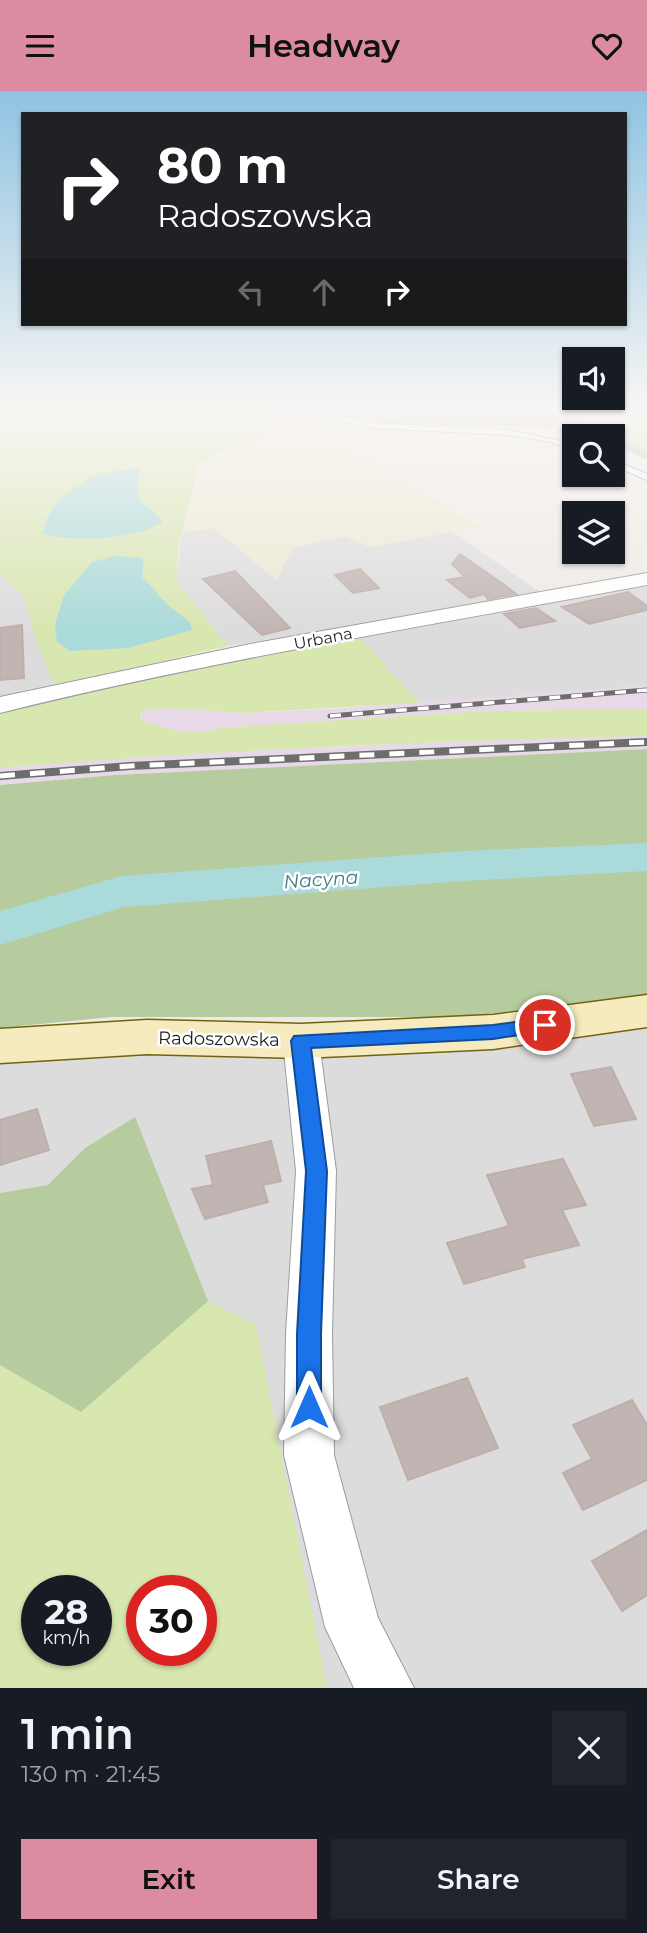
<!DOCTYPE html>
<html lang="en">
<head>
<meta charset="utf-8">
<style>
	:root { --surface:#171b24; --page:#20242c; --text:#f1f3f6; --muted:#9ea1a6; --accent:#db8ca1 }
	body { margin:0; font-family:Montserrat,sans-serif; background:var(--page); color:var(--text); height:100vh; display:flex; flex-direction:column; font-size:26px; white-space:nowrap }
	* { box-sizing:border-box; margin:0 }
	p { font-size:23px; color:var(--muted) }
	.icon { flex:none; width:38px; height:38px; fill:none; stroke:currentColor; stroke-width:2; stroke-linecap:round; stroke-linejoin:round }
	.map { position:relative; height:1597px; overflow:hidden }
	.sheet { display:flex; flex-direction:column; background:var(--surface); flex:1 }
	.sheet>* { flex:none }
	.top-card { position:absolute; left:21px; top:21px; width:606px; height:214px; border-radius:0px; box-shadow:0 2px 5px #0004; background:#202124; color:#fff; overflow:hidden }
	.fabs { position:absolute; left:562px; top:256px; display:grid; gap:14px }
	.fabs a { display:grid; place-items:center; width:63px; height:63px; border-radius:0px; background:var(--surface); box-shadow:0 2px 5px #0004; font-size:35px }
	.speed { position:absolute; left:21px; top:1484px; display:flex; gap:14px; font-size:35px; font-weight:700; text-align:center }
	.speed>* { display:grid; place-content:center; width:91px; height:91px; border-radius:50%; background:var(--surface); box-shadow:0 2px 5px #0004; line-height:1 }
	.speed small { font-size:18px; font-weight:400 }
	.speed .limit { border:10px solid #d22; background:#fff; color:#111 }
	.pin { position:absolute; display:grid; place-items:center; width:60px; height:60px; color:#fff; margin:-30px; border:4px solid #fff; border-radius:50%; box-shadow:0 2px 7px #0007 }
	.me { position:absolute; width:77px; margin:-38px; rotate:0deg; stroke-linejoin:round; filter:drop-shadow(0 0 5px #0008) }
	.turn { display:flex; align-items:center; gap:24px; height:147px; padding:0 21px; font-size:32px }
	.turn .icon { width:91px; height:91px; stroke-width:2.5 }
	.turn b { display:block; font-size:49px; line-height:60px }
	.lanes { display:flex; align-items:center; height:66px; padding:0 21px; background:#0003; justify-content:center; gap:35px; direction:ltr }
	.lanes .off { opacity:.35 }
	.round { display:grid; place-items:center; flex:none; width:74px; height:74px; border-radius:0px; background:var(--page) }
	.overview { display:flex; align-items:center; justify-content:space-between; height:119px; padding:0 21px }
	h1 { font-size:42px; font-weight:600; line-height:52px }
	.action { display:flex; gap:14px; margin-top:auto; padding:14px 21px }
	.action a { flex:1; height:80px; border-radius:0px; background:var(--accent); color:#111; font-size:28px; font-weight:600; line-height:80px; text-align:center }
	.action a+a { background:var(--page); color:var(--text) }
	header { display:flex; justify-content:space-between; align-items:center; height:91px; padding:0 21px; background:var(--accent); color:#111; font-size:32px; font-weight:600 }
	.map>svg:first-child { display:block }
	.residential { fill:#dddcdd; fill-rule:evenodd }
	.industrial { fill:#e7d9e8 }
	.construction { fill:#c3bfb2 }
	.farmland { fill:#ede8d3 }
	.grass { fill:#d8e6b0; fill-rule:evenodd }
	.forest { fill:#b7cc9e }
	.water { fill:#aadad9 }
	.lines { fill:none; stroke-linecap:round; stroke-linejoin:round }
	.river { fill:#aadad9; fill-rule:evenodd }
	.building { fill:#c0b5b3; stroke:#c0aeaa; stroke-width:2 }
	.lane-casing { stroke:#9c9c9c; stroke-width:2 }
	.street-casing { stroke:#9c9c9c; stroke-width:2 }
	.secondary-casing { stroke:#70630c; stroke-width:3 }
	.lane { fill:#fff; fill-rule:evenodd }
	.street { fill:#fff; fill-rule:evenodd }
	.secondary { fill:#f5ebbe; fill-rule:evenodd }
	.rail-far1-casing { stroke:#6d6d6d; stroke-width:5 }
	.rail-casing { stroke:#6d6d6d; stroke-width:8 }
	.rail-far1 { stroke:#fff; stroke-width:3.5; stroke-dasharray:11; stroke-linecap:butt }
	.rail { stroke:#fff; stroke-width:5; stroke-dasharray:15; stroke-linecap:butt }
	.route { fill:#1a73e8; stroke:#114b97; stroke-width:2 }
	.labels { text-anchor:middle; stroke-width:5; stroke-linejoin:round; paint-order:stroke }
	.far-street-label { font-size:16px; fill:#1f1f1f; stroke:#fff }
	.street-label { font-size:18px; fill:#1f1f1f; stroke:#fff }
	.water-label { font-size:19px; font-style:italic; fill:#45798b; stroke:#fff }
</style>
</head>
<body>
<header><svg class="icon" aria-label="menu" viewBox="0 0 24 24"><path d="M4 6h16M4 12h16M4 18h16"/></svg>Headway<svg class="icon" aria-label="heart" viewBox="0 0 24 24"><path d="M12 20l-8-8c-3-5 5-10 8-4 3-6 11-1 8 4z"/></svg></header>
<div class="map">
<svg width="647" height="1597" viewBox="0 0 647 1597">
	<rect width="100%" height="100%" fill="#efeae6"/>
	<g class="residential">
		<path d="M214,437L276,489L291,457L344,445L370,456L452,441L543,503L228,555L176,490L182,441Z"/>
		<path d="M0,484L24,505L36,550L55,595L0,606Z"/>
		<path d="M647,493V594L419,612L359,545L443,532Z"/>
		<path d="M647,918V1597H0V958ZM37,1500H96V1559H37ZM142,1500H201V1559H142Z"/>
	</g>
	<g class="industrial">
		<path d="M647,594V618L485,620L218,637L203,642L170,639L142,629L141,620L166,617L242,622L333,618Z"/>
		<path d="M647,645V658L115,684L0,694V677L142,665L481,649Z"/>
	</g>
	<path class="construction" d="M311,318H647V369L613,353L612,345H584L554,337L375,332Z"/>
	<g class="farmland">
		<path d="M111,318H251L220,336L189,319L150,336Z"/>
		<path d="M288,329L343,353L479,436L370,456L344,445L292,457L277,489L214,437L182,441L199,373L216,362L257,349Z"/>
	</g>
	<g class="grass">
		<path d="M0,318H111L150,336L189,319L220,336L251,318L293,326L257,349L216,362L199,373L179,452L176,490L228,555L55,595L36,550L24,505L0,484Z"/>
		<path d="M573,318H647V361L592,334Z"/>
		<path d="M359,545L419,612L242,622L166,617L141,620V629C167,638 191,646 218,637L485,620L647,618V645C431,650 215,659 0,677V623L17,616Z"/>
		<path d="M208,1210L256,1234L327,1597H0V1274L81,1320ZM37,1500H96V1559H37ZM142,1500H201V1559H142Z"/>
	</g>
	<g class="forest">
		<path d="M647,658V761L457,769L123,796L0,832V694L115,684Z"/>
		<path d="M647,771V903L463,926H111L0,937V844L123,808L462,780Z"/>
		<path d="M135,1026L208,1210L81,1321L0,1274V1102L48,1094L85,1057Z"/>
	</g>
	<g class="water">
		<path d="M132,377L140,378C133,414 140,406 163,431C134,449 76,451 43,443C44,429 54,412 66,403C74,396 83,396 89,386Z"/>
		<path d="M116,465L143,467V487L169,515L190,531L192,539L128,557L70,560L57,551L55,534L64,504L92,471Z"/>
	</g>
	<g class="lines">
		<path class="river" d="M647,752V780L464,790L124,816L0,854V820L122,785L464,760Z"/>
	</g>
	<g class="building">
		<path d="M460,463L506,495L516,503L488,508L484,503L470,507L447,489L465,486L452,473Z"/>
		<path d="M360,478L379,497L353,502L335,484Z"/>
		<path d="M235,480L290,537L262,544L203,488Z"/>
		<path d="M628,501L647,515V519L589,533L562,516Z"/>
		<path d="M536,517L555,530L520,537L504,523Z"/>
		<path d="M22,534L24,587L0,589V537Z"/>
		<path d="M611,976L636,1028L594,1035L571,983Z"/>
		<path d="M37,1018L49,1059L0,1074V1029Z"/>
		<path d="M271,1050L281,1090L263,1094L268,1111L205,1128L192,1098L213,1094L206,1065Z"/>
		<path d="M563,1068L586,1114L562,1119L579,1154L522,1168L525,1176L464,1193L447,1152L509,1135L487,1084Z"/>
		<path d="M467,1287L498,1357L408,1389L380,1316Z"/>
		<path d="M632,1309L647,1334V1389L583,1419L563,1382L592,1368L573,1334Z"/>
		<path d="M647,1439V1504L622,1520L592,1470Z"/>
	</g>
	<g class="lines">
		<defs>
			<g id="lane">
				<path d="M293,318H305L372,332L509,339L574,353V359L551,351L509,344L372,337L321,327Z"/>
				<path d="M612,368L647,383V389L612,374Z"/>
			</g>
			<g id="street">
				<path d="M647,482V494C431,534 213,569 0,622V606L250,553Z"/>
				<path d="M301,936L314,940L319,950L336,1080L332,1243L334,1364L378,1527L414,1597H354L325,1536L284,1364L286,1243L296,1080L283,950L288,940Z"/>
			</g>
			<path id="secondary" d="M647,904V936L493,958L301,967L147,963L0,972V938L147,929L301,933L493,924Z"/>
		</defs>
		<use href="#lane" class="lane-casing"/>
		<use href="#street" class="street-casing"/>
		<use href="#secondary" class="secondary-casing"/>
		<use href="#lane" class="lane"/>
		<use href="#street" class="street"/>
		<use href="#secondary" class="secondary"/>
		<defs>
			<path id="rail-far1" d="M330,625L647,599"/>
			<path id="rail" d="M0,685L130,675L647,651"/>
		</defs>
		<use href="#rail-far1" class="rail-far1-casing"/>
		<use href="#rail" class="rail-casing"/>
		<use href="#rail-far1" class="rail-far1"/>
		<use href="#rail" class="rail"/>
	</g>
	<linearGradient id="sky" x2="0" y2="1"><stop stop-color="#8fc3e2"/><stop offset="0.59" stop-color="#f8f6f4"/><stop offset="1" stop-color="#f8f6f4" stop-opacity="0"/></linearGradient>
	<rect width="647" height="541" fill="url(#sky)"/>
	<path class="route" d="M545,927L551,929L554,934L551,939L493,948L311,957L327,1080L321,1243V1316L318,1324L309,1328L301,1324L297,1316V1243L306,1080L291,950L294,945L493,934Z"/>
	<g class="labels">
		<g class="far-street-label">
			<text transform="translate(323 547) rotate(-11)" y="6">Urbana</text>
		</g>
		<g class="street-label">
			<text transform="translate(219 948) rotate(1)" y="6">Radoszowska</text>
		</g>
		<g class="water-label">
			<text transform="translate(321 788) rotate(-4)" y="7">Nacyna</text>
		</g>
	</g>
</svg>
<div class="fabs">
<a><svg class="icon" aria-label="sound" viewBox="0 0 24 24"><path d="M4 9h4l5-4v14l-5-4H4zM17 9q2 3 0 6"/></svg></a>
<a><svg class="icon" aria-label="search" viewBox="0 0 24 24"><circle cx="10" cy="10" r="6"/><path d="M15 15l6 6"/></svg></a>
<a><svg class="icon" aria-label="layers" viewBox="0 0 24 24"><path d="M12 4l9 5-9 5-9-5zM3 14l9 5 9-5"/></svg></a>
</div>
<div class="speed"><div>28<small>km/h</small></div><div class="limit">30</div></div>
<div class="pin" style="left:545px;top:934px;background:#d93025"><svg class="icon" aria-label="arrive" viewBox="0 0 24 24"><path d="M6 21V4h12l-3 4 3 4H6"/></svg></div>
<svg class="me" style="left:309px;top:1316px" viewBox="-20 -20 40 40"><path d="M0-17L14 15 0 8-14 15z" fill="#1a73e8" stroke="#fff" stroke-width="4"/></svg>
<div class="top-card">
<div class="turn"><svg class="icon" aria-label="right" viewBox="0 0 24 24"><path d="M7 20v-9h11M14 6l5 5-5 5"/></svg><div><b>80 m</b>Radoszowska</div></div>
<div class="lanes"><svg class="icon off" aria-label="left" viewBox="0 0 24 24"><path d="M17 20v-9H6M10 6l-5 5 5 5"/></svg><svg class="icon off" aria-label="ahead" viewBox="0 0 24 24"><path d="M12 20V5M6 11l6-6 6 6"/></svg><svg class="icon" aria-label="right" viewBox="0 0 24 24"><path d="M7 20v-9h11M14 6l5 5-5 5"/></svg></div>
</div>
</div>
<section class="sheet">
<div class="overview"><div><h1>1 min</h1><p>130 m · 21:45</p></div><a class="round"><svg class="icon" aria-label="close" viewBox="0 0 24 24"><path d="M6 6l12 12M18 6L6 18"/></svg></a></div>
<div class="action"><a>Exit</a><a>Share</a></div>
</section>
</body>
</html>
